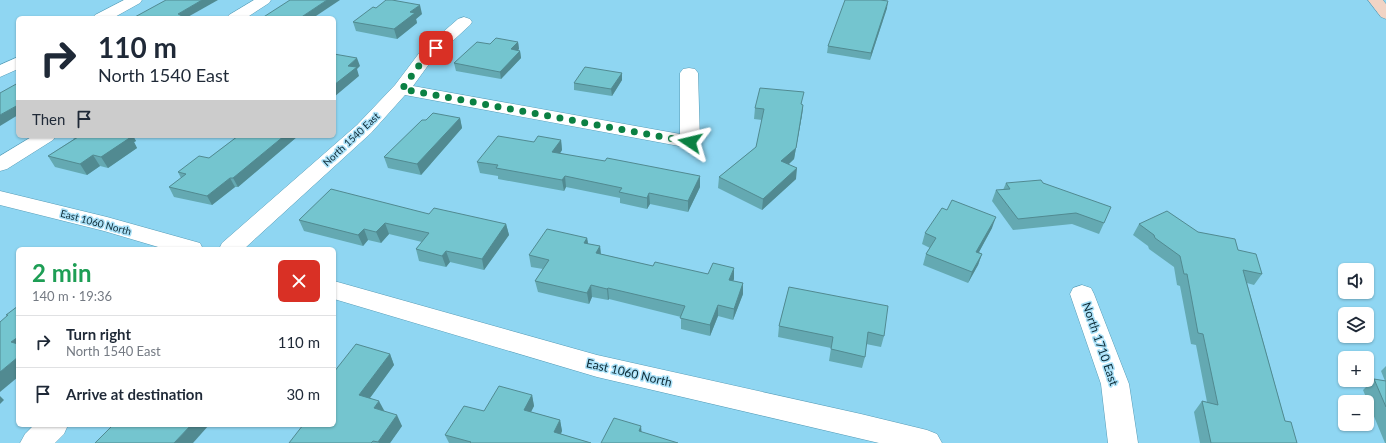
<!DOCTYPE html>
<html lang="en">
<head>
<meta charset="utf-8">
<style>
	:root { --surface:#fff; --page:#f2f2f3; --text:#1f2937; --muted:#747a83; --line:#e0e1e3 }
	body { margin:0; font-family:Lato,sans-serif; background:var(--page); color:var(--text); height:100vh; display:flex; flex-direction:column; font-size:15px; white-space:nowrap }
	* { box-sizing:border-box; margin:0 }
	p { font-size:13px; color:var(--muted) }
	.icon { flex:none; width:22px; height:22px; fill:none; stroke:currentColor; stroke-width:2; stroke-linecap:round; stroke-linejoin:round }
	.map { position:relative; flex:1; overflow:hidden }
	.side { position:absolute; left:16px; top:247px; width:320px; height:180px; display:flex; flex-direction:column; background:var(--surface); border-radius:6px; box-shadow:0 1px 3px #0004 }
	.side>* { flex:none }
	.top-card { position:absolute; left:16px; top:16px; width:320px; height:122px; border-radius:6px; box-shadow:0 1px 3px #0004; background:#fff; color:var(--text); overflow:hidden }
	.fabs { position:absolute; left:1338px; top:263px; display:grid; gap:8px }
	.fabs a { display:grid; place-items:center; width:36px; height:36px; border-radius:6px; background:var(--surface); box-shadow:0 1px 3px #0004; font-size:20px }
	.pin { position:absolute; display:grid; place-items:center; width:34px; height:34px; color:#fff; margin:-17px; border-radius:8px; box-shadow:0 2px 6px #0006 }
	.me { position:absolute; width:44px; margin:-22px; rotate:280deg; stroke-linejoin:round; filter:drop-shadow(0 0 3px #0008) }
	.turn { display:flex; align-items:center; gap:14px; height:84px; padding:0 16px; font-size:18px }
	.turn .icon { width:52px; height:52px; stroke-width:2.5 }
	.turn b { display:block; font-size:28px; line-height:34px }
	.then { display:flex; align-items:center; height:38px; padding:0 16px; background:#0003; gap:8px; font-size:15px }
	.round { display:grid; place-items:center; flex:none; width:42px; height:42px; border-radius:6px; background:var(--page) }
	.overview { display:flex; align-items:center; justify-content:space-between; height:68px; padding:0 16px }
	h1 { font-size:24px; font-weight:700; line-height:30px; color:#1e9e55 }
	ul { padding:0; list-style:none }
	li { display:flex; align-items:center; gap:12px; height:52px; padding:0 16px; border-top:1px solid var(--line) }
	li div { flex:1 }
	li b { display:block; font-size:15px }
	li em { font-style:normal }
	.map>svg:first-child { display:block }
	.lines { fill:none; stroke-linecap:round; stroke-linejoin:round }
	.street-casing { stroke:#569cb7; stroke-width:1 }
	.secondary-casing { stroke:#569cb7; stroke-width:1 }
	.street { fill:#fff; fill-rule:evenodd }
	.secondary { fill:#f1d4c5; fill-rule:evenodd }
	.wall { fill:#64a9b2 }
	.shaded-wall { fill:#518a91 }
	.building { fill:#74c5cf; stroke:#518a91 }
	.route { stroke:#0b8043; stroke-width:7; stroke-dasharray:0 12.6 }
	.labels { text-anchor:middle; stroke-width:3; stroke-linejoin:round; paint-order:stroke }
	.street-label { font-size:10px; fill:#0e2b36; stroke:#aae1f8 }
	.near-street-label { font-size:12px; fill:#0e2b36; stroke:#aae1f8 }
</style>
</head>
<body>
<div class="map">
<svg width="1386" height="443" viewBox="0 0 1386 443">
	<rect width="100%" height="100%" fill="#8fd6f2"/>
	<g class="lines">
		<defs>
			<g id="street">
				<path d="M124,0H142L140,3L113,18H93L95,15Z"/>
				<path d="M254,0H271L269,3L246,18H227L229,15Z"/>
				<path d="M464,17L470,19L472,22L470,25L432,60L413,86L680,134V73L683,69L689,68L695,69L698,73L700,142L697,146L690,148L405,95L371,133L244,249H219L222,243L357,125L395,85L420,52L458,19Z"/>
				<path d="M18,57V69L0,77V65Z"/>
				<path d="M33,136H56L53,140L7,169L0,171V156Z"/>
				<path d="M0,191L107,217L200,243L203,249H165L104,231L0,205Z"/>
				<path d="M334,281L597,355L861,414L927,430L937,434L942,443H879L597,377L334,299Z"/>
				<path d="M1082,285L1091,288L1094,294L1129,384L1138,443H1108L1101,384L1070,294L1073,288Z"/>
				<path d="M34,425H68L64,434L55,443H20L25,434Z"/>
			</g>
			<path id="secondary" d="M1368,0H1383L1386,4V19L1381,17Z"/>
		</defs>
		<use href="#street" class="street-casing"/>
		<use href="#secondary" class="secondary-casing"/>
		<use href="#street" class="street"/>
		<use href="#secondary" class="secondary"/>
	</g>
	<g class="wall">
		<path d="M887,8L870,60L827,53L828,46Z"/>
		<path d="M422,14L416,19L417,23L397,39L356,31L353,22Z"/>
		<path d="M518,42L519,49L518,50L520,51L521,58L501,79L456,71L454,63L490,44Z"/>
		<path d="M622,73V80L612,96L574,90V83Z"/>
		<path d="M802,105H803L802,115L794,159L789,164L796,179L762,210L718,188L719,177L756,147L762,120L754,119L755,108Z"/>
		<path d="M460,118L462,128L421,175L388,168L384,157L426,120Z"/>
		<path d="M72,136H133L136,141L134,142L137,148L108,168L100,166L87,175L55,167L48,156L74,139Z"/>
		<path d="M238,136H298L238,187H235L212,205L174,197L169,187L181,178L178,172L209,158Z"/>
		<path d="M561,140L562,150L560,153L700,187L688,212L650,204L647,209L620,203V198L566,187L564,191L498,179V176L480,173L477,162L534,142Z"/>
		<path d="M1006,183H1043L1104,223L1099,234L1072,224L1013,230L992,201L996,190H1003Z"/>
		<path d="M429,214L506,224L509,235L484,270L450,262L446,267L419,261L416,249L422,242L389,234L381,243L368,240L363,246L304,231L299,220Z"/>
		<path d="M1139,224L1198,232L1238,250L1262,274L1254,285L1247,283L1285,421L1297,443H1200L1194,412L1202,401L1207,402L1196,345L1191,344L1180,286L1177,285L1174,267L1149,249L1148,246L1133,235Z"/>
		<path d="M992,228L979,252L982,254L978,265L968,283L923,265L926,254L930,248L922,244L925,233Z"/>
		<path d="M587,238L588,244L600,246L601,254L653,266L708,274L734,279L733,281L743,283V294L733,320L718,316L710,336L681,329V317L609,299L608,300L592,297L589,304L538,292L535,281L543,269L531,267L529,255Z"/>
		<path d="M789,287L884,336L881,347L866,344L865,357L862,368L829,361L831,348L778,337L779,326Z"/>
		<path d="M390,354L394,365L370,398L384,411L402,426L390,443H289Z"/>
		<path d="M1386,366V443H1385L1363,390L1374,379L1385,381L1381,371Z"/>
		<path d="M532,395L534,406L531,412L560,420L562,431L561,434L591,443H449L445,435L484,411Z"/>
	</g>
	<g class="shaded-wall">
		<path d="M202,0H218L186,18H176L178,14Z"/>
		<path d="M327,0H340L313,18H300Z"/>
		<path d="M888,1L887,8L870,60L871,53Z"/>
		<path d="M420,5L422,14L416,19L417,23L397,39L394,29L410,12Z"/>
		<path d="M518,42L519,49L512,56L511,49Z"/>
		<path d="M520,51L521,58L501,79L500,72Z"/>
		<path d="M357,58L360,66L357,69L359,76L334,97V85L348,66Z"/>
		<path d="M622,73V80L612,96L611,89Z"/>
		<path d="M18,105V115L0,126V115Z"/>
		<path d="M803,105L802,115L794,159L780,172L781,161Z"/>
		<path d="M460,118L462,128L421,175L417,164Z"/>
		<path d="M123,136H133L136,141L134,142L137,148L108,168L101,157Z"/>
		<path d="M284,136H298L238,187L233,178Z"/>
		<path d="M561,140L562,150L554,163L552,152Z"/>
		<path d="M93,155L100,166L87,175L80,164Z"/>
		<path d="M797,168L796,179L762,210L763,199Z"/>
		<path d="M565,176L566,187L564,191L562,180Z"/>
		<path d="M700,176V187L688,212V201Z"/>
		<path d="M230,178L235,187L212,205L207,196Z"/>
		<path d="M649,193L650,204L647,209V198Z"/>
		<path d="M996,217L992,228L973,263L976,252Z"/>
		<path d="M385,223L389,234L381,243L376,232Z"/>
		<path d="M506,224L509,235L484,270L482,259Z"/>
		<path d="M364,229L368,240L363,246L358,235Z"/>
		<path d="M587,238L589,249L584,243Z"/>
		<path d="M600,246L601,257L596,253Z"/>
		<path d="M446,251L450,262L446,267L442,256Z"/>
		<path d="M982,254L978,265L968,283L972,272Z"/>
		<path d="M734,268V279L729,291V280Z"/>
		<path d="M743,283V294L733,320L734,309Z"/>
		<path d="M591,285L592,297L589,304L587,293Z"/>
		<path d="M608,288L609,299L608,300L607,289Z"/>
		<path d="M718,305V316L710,336V325Z"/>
		<path d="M18,337V349L11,342Z"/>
		<path d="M390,354L394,365L364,406L359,395Z"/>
		<path d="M18,357V377L0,392V372Z"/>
		<path d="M532,395L534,406L526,421L524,410Z"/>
		<path d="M0,396L4,400L0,404Z"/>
		<path d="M379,401L385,412L374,408Z"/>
		<path d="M397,415L402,426L390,443H379L378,442Z"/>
		<path d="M560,420L562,431L556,443L554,432Z"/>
		<path d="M191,425H209L193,443H174Z"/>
		<path d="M641,426L642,436L639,431Z"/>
	</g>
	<g class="building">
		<path d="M166,0H202L178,14L182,15L176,18H133Z"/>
		<path d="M290,0H327L300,18H262Z"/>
		<path d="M386,0H392L420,5L410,12L415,13L394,29L353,22L373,7L376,8Z"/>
		<path d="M845,0H880L888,1L871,53L828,46Z"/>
		<path d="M496,38L518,42L511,49L520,51L500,72L454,63L477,42L490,44Z"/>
		<path d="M334,54L357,58L348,66L357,67L334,85Z"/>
		<path d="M585,67L622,73L611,89L574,83Z"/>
		<path d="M18,83V105L0,115V93Z"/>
		<path d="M760,88L804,92L801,104L803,105L796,148L781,161L797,168L763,199L719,177L756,147L764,109L755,108Z"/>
		<path d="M433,113L460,118L417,164L384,157L422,120H426Z"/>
		<path d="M74,136H126L131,137L101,157L93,155L80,164L48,156L78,137Z"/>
		<path d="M238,136H284L233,178H230L207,196L169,187L186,174L178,172L199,156L209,158Z"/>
		<path d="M498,136L534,142L538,136L561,140L552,152L605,161L607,158L700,176L688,201L649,193L647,198L619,192L622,188L565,176L562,180L496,168L498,165L477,162Z"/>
		<path d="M1041,180L1043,183L1111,207L1104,223L1076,213L1018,219L996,190L1010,189L1006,183Z"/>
		<path d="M331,189L429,214L434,208L506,224L482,259L446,251L442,256L416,249L429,233L385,223L376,232L364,229L358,235L299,220Z"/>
		<path d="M952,200L996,217L976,252L982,254L972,272L926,254L936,238L925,233L942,208L947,210Z"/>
		<path d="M1167,211L1198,232L1235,239L1238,250L1256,254L1262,274L1243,270L1285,421L1291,422L1297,443H1211L1202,401L1218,405L1203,334L1198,333L1187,274H1184L1180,256L1155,238L1154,235L1139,224Z"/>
		<path d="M547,229L587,238L584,243L600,246L596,253L653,266L655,262L708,274L713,263L734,268L729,280L743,283L734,309L718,305L710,325L680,318L685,306L608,288L607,289L591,285L587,293L535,281L549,260L529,255Z"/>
		<path d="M789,287L888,306L884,336L868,332L865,357L831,349L833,337L779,326Z"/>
		<path d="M18,306V337L11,342L18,344V357L0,372V322L8,315H6Z"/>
		<path d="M356,344L390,354L359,395L379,401L374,408L397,415L378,442L373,441L371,443H289L303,425H334V372Z"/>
		<path d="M1374,379L1386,381V407Z"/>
		<path d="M499,386L532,395L524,410L560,420L554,432L591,443H470L471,442L445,435L464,406L484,411Z"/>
		<path d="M614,418L641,426L639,431L678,443H601Z"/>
		<path d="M113,425H191L174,443H95Z"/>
	</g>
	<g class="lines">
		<path class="route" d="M436,48L426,56L402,89L690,142"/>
	</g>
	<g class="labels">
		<g class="street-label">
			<text transform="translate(351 139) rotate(-43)" y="4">North 1540 East</text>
			<text transform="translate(96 222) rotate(15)" y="4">East 1060 North</text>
		</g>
		<g class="near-street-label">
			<text transform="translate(1100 344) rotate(71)" y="4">North 1710 East</text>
			<text transform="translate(629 373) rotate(13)" y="4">East 1060 North</text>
		</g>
	</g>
</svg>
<div class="fabs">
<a><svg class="icon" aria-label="sound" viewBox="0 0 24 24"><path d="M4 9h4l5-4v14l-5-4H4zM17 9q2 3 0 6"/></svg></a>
<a><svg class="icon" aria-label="layers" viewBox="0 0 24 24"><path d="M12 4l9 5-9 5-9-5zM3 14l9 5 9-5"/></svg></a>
<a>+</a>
<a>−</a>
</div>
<div class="pin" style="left:436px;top:48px;background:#d93025"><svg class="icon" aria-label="arrive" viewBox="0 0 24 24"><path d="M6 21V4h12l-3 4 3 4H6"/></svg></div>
<svg class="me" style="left:690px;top:142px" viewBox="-20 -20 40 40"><path d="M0-17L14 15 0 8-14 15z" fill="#0b8043" stroke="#fff" stroke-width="4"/></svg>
<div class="top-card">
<div class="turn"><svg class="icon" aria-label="right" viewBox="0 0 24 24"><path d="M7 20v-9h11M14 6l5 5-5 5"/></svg><div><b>110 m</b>North 1540 East</div></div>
<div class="then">Then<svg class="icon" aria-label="arrive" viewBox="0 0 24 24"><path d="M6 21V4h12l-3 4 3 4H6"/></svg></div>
</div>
<section class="side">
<div class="overview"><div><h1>2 min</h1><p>140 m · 19:36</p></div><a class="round" style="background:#d93025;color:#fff"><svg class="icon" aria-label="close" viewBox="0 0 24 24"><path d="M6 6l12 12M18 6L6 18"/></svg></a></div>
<ul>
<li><svg class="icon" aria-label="right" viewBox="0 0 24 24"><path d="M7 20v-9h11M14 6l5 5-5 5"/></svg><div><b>Turn right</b><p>North 1540 East</p></div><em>110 m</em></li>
<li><svg class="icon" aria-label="arrive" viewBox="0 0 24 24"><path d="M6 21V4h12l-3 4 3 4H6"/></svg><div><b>Arrive at destination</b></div><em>30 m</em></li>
</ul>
</section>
</div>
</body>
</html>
